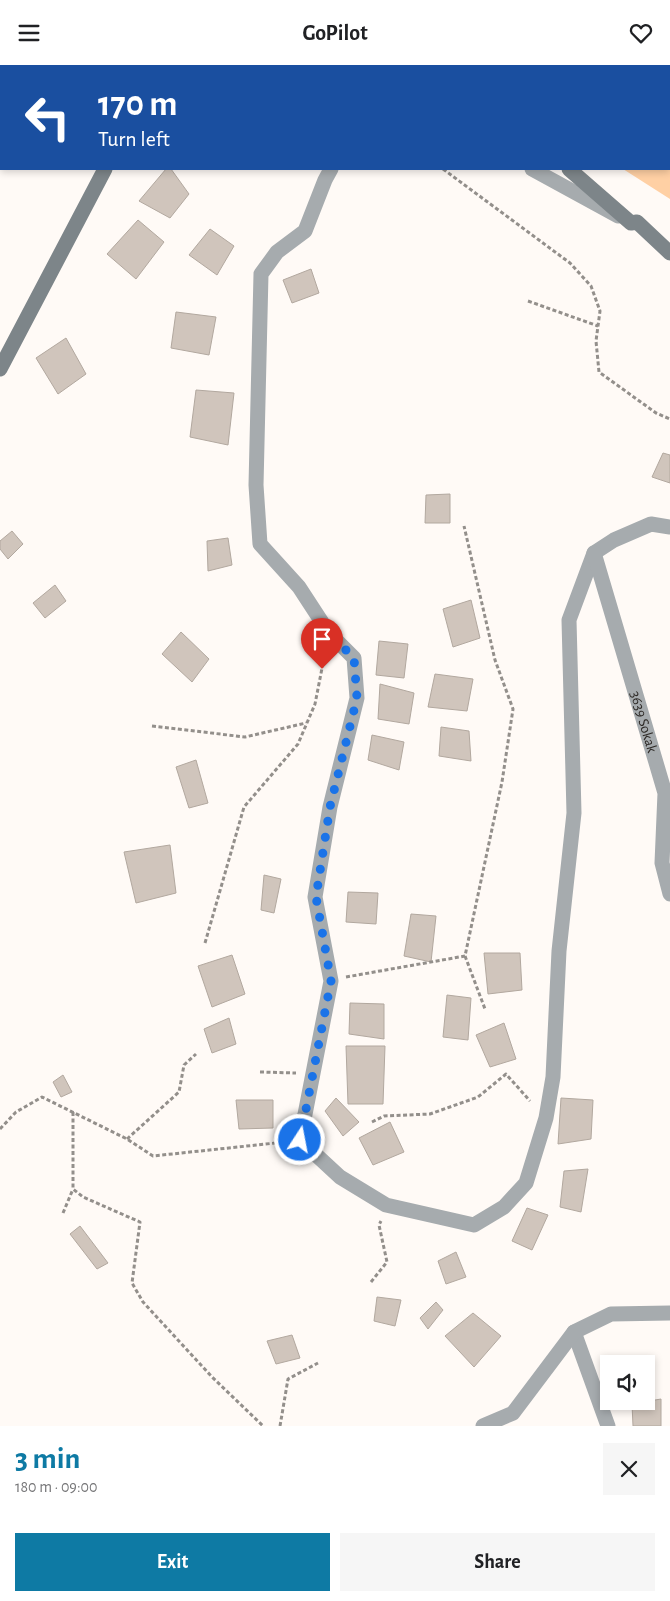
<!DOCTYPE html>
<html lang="en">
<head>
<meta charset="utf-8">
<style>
	:root { --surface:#fff; --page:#f6f6f6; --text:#202124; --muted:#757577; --accent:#0e7aa4 }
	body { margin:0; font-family:"Alegreya Sans",sans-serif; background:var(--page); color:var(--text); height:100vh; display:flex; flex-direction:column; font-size:19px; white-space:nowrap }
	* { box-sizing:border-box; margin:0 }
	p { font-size:16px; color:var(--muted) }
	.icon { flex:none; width:28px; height:28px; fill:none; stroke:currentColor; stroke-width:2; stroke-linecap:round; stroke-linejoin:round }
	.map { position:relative; height:1361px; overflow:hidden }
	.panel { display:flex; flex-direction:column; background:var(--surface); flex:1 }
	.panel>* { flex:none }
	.guide { position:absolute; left:0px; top:0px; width:670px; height:105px; box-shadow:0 2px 8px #0003; background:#1a4fa0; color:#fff; overflow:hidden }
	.fabs { position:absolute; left:600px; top:1290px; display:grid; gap:10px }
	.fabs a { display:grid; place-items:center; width:55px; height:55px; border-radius:0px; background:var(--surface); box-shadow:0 2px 8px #0003; font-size:25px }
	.pin { position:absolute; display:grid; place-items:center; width:42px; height:42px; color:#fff; margin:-51px -21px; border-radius:50% 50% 50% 0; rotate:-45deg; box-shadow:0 0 5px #0007 }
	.pin .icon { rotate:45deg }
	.me { position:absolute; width:55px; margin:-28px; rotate:11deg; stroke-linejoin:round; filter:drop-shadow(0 0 4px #0008) }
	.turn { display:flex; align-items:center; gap:18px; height:105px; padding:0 15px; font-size:22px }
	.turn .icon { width:65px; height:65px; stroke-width:2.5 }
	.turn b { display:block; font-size:35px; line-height:42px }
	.round { display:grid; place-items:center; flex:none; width:52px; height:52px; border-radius:0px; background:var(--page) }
	.summary { display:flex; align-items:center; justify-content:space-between; height:85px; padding:0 15px }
	h1 { font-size:30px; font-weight:700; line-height:38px; color:var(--accent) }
	.primary-button { display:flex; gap:10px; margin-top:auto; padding:10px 15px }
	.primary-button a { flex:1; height:58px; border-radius:0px; background:var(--accent); color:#fff; font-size:20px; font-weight:700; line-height:58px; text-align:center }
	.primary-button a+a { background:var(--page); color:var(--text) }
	header { display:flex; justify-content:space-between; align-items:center; height:65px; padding:0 15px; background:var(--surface); font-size:22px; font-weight:700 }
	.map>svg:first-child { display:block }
	.green { fill:#ffd0a4 }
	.building { fill:#d0c5bc; stroke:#b2a89f }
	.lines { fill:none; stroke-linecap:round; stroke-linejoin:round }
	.path { stroke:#938f8b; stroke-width:3; stroke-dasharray:4 2.5; stroke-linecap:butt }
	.street { stroke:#a6abae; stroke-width:15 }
	.secondary { stroke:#7d8589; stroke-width:15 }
	.route { stroke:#1a73e8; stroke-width:9; stroke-dasharray:0 16.2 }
	.labels { text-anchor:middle; stroke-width:4.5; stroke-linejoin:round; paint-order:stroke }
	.street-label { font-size:15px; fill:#2e2a27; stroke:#fffaf6 }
</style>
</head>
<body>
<header><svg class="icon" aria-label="menu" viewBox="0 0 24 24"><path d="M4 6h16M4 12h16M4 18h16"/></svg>GoPilot<svg class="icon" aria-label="heart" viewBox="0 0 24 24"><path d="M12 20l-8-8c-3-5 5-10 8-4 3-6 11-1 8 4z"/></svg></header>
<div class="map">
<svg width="670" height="1361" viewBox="0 0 670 1361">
	<rect width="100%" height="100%" fill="#fffaf6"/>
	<path class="green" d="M473,0H670V134L623,104H669V1H475Z"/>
	<g class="building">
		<path d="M166,104H171L189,129L170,153L139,136Z"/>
		<path d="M138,155L164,177L136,214L107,189Z"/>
		<path d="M210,164L234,181L217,210L189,190Z"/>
		<path d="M311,204L319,228L292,238L283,215Z"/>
		<path d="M176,247L216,252L209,290L171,283Z"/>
		<path d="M66,273L86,309L58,329L36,293Z"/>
		<path d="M196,325L234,328L228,380L190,372Z"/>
		<path d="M663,388L670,390V418L652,412Z"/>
		<path d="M450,429V458H425L426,430Z"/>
		<path d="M12,466L23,479L8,494L0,484V476Z"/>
		<path d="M228,473L232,500L208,506L207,476Z"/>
		<path d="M55,520L66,536L45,553L33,538Z"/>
		<path d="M471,535L480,573L453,582L443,544Z"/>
		<path d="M181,567L209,594L192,617L162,589Z"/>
		<path d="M379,576L408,579L404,613L376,610Z"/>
		<path d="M435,609L473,614L467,646L428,642Z"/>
		<path d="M380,619L414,628L409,659L378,654Z"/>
		<path d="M441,662L469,666L471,696L439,691Z"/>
		<path d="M372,670L404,677L399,705L368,695Z"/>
		<path d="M196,695L208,738L189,743L176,702Z"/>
		<path d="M170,780L176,828L136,838L124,787Z"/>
		<path d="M264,810L281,814L274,848L261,845Z"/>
		<path d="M348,827L378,828L376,859L346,857Z"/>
		<path d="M411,849L436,851L431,897L404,891Z"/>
		<path d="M484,888H520L522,925L488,929Z"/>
		<path d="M232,890L245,929L212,942L198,901Z"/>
		<path d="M447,930L471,933L468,975L443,972Z"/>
		<path d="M350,938L384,939V974L349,969Z"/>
		<path d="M229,953L236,979L212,988L204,964Z"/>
		<path d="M504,958L516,994L490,1002L476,970Z"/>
		<path d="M346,981H385L383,1039H348Z"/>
		<path d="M63,1010L72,1027L61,1032L53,1017Z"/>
		<path d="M336,1033L359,1057L343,1071L325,1046Z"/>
		<path d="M561,1033L593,1035L591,1074L558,1079Z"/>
		<path d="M236,1035H273V1063L239,1064Z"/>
		<path d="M390,1057L404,1087L373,1100L359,1073Z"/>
		<path d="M588,1104L581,1147L560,1142L564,1106Z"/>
		<path d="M527,1143L548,1150L532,1185L512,1176Z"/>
		<path d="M80,1161L108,1198L97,1204L70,1169Z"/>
		<path d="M456,1187L466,1212L446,1219L438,1196Z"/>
		<path d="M377,1232L401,1235L395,1261L374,1256Z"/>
		<path d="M436,1237L443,1245L428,1264L420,1253Z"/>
		<path d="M473,1248L501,1271L474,1302L445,1271Z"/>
		<path d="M292,1270L300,1293L276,1299L267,1276Z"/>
		<path d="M661,1334V1361H633L632,1339Z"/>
	</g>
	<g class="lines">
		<g class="path">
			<path d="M443,104L570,198L591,221L600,246L596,276L599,307L656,348L670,354"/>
			<path d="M528,236L598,261"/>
			<path d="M152,661L245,672L306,658"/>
			<path d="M205,878L244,742L298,679L315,639L325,588"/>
			<path d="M465,891L485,944"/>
			<path d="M346,912L465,891L502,717L513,644L495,595L464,461"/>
			<path d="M260,1007L296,1008"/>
			<path d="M73,1047V1124L83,1132L140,1157L132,1218L143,1237L212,1312L263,1361"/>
			<path d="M372,1057L384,1051L430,1049L478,1032L506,1009L530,1036"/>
			<path d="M0,1064L16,1047L42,1032L127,1074L153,1091L285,1077"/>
			<path d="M127,1074L179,1027L184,1000L196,989"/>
			<path d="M63,1148L73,1124"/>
			<path d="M371,1217L387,1197L379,1160L381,1156"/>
			<path d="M280,1361L288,1314L318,1298"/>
		</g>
		<g class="street">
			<path d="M331,104L325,115L305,166L277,187L261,209L256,420L260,479L299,522L329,568L354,593L357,633L330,742L315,832L331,916L300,1075L340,1112L386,1140L474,1160L504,1142L526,1118L546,1053L553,1012L559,886L574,748L569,555L594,488L614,475L651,459L670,462"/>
			<path d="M532,104L618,151"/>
			<path id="s1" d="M594,488L665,728L662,798L670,829"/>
			<path d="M574,1267L608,1361"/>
			<path d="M483,1361L513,1348L574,1267L611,1249L670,1248"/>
		</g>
		<g class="secondary">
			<path d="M427,0L429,1"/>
			<path d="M159,1L160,0"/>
			<path d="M569,104L631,158L637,157L670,188"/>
			<path d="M0,304L105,104"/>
		</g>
	</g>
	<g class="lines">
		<path class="route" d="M300,1075L331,916L316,832L330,742L357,633L354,593L329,568L322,604"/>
	</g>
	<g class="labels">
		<g class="street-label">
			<text dy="5" stroke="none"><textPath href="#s1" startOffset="176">3639 Sokak</textPath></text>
		</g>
	</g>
</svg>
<div class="fabs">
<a><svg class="icon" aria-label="sound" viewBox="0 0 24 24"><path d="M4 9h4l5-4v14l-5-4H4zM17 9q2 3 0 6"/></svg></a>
</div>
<div class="pin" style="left:322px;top:604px;background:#d93025"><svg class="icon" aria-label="arrive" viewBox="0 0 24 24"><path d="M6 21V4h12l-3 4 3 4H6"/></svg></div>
<svg class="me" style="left:300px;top:1075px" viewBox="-20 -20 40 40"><circle r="17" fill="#1a73e8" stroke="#fff" stroke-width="3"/><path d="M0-11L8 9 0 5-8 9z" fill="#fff"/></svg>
<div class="guide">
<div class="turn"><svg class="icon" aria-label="left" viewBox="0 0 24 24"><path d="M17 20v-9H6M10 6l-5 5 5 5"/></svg><div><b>170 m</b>Turn left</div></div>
</div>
</div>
<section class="panel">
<div class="summary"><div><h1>3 min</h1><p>180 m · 09:00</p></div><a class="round"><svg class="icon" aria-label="close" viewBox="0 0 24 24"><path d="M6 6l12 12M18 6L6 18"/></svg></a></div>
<div class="primary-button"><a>Exit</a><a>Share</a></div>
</section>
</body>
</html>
